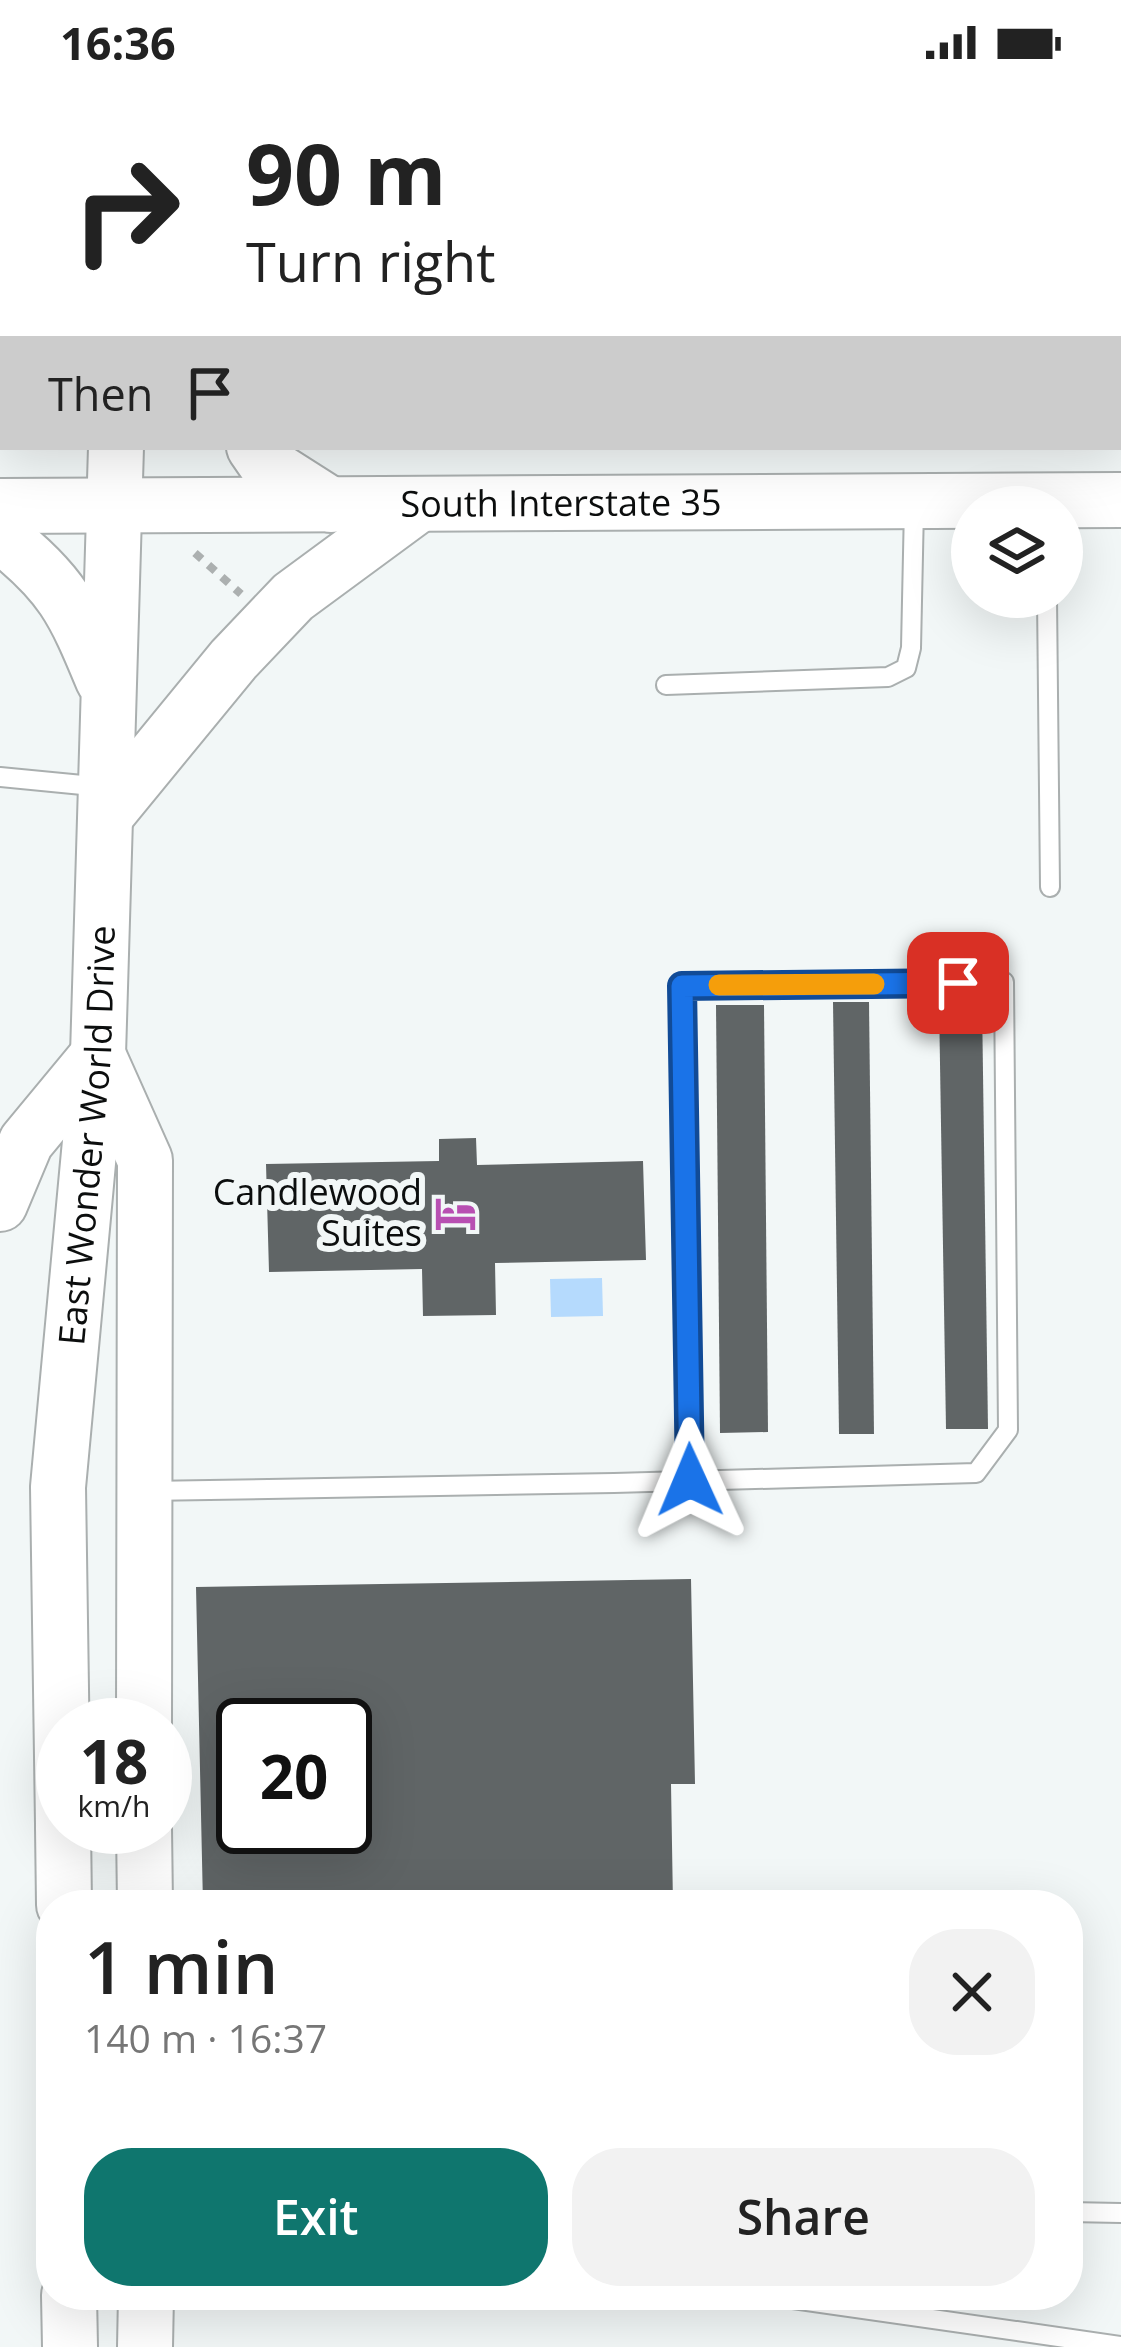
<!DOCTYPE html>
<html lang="en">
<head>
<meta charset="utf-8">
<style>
	:root { --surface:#fff; --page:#f2f2f2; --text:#222; --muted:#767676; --accent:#0f766e }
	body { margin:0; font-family:"Open Sans",sans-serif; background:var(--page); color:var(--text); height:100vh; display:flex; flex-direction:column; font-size:45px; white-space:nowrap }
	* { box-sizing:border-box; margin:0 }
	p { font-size:39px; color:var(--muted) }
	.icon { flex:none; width:66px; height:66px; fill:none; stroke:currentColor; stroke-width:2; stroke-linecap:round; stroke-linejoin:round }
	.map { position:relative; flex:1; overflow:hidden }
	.details { position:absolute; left:36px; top:1806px; width:1047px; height:420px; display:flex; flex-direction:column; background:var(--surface); border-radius:48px; box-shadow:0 12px 48px #0002 }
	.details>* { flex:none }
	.banner { position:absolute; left:0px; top:0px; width:1122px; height:366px; box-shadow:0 12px 48px #0002; background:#fff; color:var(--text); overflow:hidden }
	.tools { position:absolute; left:951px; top:402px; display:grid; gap:24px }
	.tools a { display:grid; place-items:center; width:132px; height:132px; border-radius:50%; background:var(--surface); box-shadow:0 12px 48px #0002; font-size:60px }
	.speed { position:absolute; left:36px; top:1614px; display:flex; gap:24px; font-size:60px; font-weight:700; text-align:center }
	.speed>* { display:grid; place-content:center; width:156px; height:156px; border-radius:50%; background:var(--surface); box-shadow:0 12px 48px #0002; line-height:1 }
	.speed small { font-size:30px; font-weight:400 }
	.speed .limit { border:6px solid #111; border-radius:18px; background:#fff; color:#111 }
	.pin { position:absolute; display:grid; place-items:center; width:102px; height:102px; color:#fff; margin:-51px; border-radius:24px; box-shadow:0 6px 18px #0006 }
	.me { position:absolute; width:132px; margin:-66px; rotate:359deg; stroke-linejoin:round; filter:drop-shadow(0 0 9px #0008) }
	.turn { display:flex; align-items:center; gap:42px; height:252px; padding:0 48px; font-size:54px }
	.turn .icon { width:156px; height:156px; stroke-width:2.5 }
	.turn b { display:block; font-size:84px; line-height:102px }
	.then { display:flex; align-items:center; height:114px; padding:0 48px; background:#0003; gap:24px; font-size:45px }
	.round { display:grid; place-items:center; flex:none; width:126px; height:126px; border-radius:48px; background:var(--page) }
	.overview { display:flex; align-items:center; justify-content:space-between; height:204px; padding:0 48px }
	h1 { font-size:72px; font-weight:600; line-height:90px }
	.button { display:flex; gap:24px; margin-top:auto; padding:24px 48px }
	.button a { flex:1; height:138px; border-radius:48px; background:var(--accent); color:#fff; font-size:48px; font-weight:600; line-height:138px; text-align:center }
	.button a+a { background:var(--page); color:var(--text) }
	.status { display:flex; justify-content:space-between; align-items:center; height:84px; padding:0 60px; background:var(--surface); direction:ltr }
	.status svg { height:33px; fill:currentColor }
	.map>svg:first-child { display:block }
	.water { fill:#b5dafd }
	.building { fill:#606566; fill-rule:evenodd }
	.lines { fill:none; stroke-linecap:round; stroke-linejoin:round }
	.service-casing { stroke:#aaafaf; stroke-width:22 }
	.secondary-casing { stroke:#aaafaf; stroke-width:58 }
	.motorway-casing { stroke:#aaafaf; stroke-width:70 }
	.path { stroke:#acb0b0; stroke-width:8; stroke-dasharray:9 9; stroke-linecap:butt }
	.service { stroke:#fff; stroke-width:18 }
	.secondary { stroke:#fff; stroke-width:54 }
	.motorway { stroke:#fff; stroke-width:66 }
	.route-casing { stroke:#114b97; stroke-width:30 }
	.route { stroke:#1a73e8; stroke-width:21 }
	.slow { stroke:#f59e0b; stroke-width:21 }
	.labels { text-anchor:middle; stroke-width:12; stroke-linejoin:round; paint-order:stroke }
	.street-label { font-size:36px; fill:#0c0e0e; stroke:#f2f7f7 }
	.poi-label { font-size:36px; fill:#0c0e0e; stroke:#f2f7f7; text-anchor:end }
</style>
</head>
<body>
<div class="status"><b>16:36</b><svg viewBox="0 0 49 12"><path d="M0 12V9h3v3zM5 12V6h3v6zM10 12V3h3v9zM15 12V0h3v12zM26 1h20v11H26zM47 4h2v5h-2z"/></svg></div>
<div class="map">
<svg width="1121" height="2263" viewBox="0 0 1121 2263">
	<rect width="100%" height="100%" fill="#f2f7f7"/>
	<path class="water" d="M602,1194L603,1232L551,1233L550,1195Z"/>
	<g class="building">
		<path d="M833,918H869L874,1350H839Z"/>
		<path d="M939,918H982L988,1345H946Z"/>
		<path d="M716,921H764L768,1348L720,1349Z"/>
		<path d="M476,1054L477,1081L643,1077L646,1176L495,1179L496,1231L423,1232L422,1185L269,1188L266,1080L439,1077V1055Z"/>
		<path d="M691,1495L695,1700H671L673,1821H203L196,1503ZM243,1641H345V1743H243Z"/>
	</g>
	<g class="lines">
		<defs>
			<g id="service">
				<path d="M541,0V3"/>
				<path d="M781,0V3"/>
				<path d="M814,0V3"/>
				<path d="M1047,513L1050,803"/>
				<path d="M666,601L888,593L906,584L911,564L914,423"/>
				<path d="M0,693L103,703"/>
				<path d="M147,1407L614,1399L976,1389L1008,1346L1004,898L682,901L690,1397"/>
				<path d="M1068,2128L1121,2129"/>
				<path d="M765,2211L1121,2262"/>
			</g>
			<g id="secondary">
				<path d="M106,0L107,3"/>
				<path d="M259,0L263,3"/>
				<path d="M1119,6H1121"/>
				<path d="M0,20H3"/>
				<path d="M254,363L265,379L331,421"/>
				<path id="s1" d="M0,422L1121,416"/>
				<path d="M0,451C62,499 74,526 103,596"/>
				<path d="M106,731L234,575L293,513L418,421"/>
				<path d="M99,973L145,1076L144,1641"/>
				<path d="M0,1120L26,1058L98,971"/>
				<path id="s2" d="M63,1740L58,1403L98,971L116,363"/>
				<path d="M63,1743L64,1821"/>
				<path d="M144,1743L145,1821"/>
				<path d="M69,2211L70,2263"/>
				<path d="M145,2263L146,2211"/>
			</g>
			<g id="motorway">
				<path d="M1119,162L1121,161"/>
				<path d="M0,178H3"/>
				<path d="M1119,271H1121"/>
				<path d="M0,279H3"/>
			</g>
		</defs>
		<use href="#service" class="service-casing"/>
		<use href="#secondary" class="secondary-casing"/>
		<use href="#motorway" class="motorway-casing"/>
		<path class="path" d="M195,469L241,510"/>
		<use href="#service" class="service"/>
		<use href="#secondary" class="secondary"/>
		<use href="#motorway" class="motorway"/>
	</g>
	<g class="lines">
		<defs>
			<path id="route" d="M690,1396L682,902L958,899"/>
		</defs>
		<use href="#route" class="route-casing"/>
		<use href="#route" class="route"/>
		<path class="slow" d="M719,901L874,900"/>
	</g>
	<defs>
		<symbol id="hotel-bare" viewBox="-9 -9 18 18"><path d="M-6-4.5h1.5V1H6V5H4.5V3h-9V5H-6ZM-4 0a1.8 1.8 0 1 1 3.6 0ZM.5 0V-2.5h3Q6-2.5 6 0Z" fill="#b84fb2" stroke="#f2f7f7" stroke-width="2.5" paint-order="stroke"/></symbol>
	</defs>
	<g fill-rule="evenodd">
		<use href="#hotel-bare" x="426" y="1100" width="59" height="59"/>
	</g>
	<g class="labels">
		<g class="street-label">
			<text dy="13" stroke="none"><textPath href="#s1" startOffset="561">South Interstate 35</textPath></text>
			<text dy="13" stroke="none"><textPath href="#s2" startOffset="690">East Wonder World Drive</textPath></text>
		</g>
		<g class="poi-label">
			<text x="422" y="1121">Candlewood<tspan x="422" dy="41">Suites</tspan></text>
		</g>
	</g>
</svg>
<div class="tools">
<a><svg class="icon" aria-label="layers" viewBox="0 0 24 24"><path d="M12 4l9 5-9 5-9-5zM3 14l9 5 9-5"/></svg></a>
</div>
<div class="speed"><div>18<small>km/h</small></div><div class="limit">20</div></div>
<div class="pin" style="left:958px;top:899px;background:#d93025"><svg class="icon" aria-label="arrive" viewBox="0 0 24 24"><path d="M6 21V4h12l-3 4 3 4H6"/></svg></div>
<svg class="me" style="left:690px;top:1396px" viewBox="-20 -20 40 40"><path d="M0-17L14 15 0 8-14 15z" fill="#1a73e8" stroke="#fff" stroke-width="4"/></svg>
<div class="banner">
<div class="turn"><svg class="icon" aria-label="right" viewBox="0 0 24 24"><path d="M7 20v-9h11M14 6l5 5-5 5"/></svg><div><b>90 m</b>Turn right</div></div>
<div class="then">Then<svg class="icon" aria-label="arrive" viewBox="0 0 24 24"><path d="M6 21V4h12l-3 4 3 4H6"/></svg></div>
</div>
<section class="details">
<div class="overview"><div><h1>1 min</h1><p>140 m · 16:37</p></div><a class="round"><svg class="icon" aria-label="close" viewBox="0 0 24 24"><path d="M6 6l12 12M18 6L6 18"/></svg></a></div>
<div class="button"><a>Exit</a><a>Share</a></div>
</section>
</div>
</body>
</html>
